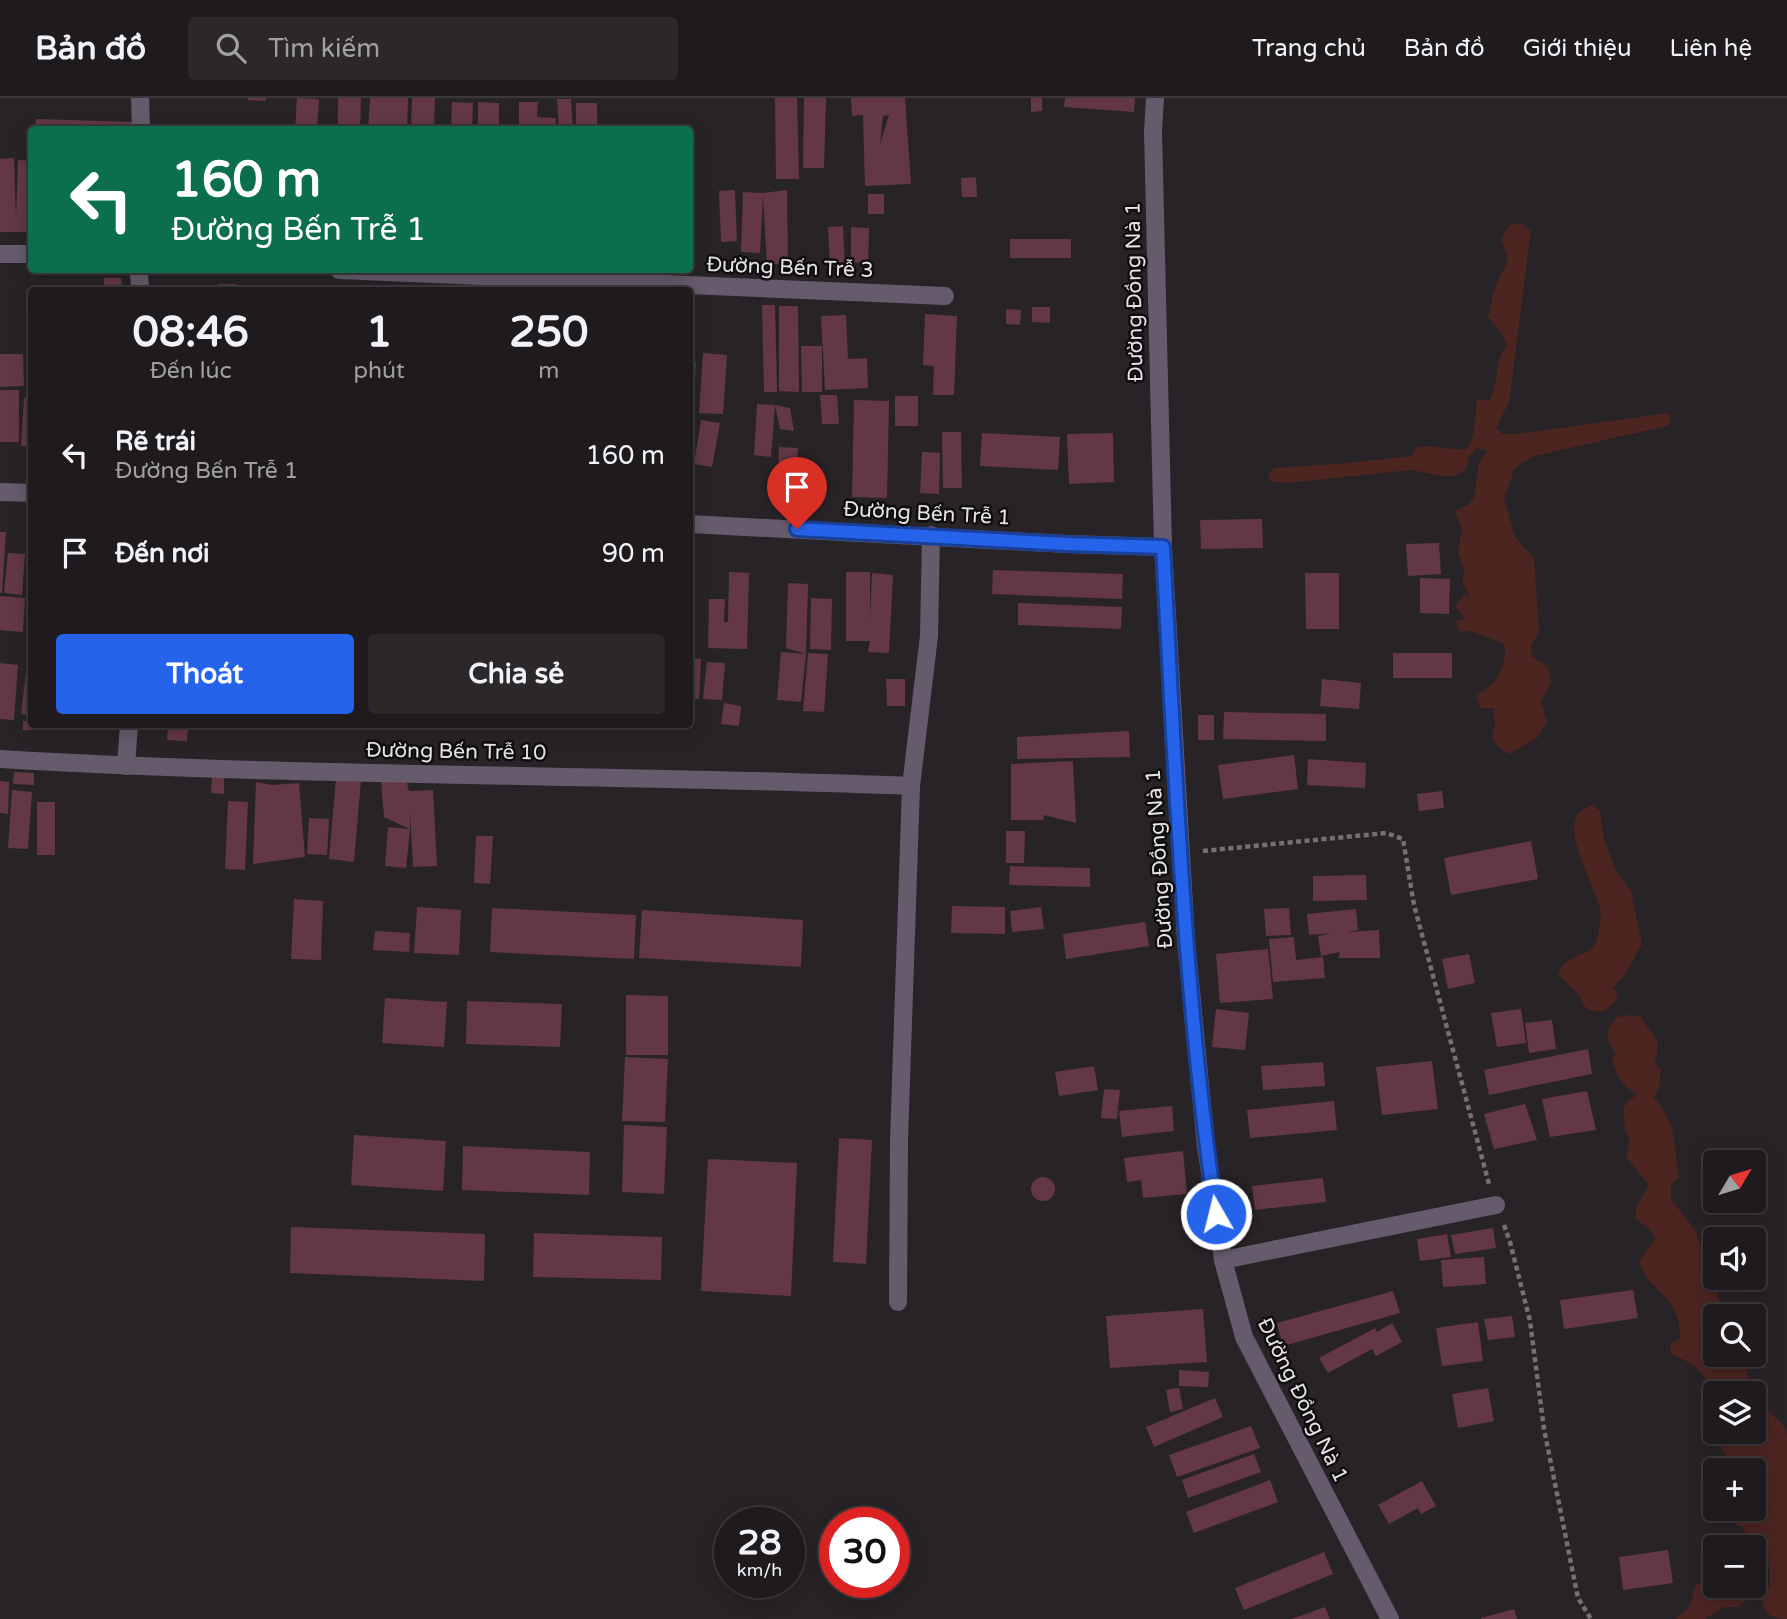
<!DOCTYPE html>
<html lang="vi">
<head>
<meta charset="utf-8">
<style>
	:root { --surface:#1e1a1d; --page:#2b272a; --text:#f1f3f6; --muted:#a1a1a4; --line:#3c383b; --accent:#2563eb }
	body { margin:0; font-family:"Varela Round",sans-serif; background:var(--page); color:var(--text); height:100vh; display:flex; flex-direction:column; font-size:26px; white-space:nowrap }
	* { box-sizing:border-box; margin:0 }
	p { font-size:23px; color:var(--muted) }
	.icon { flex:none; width:38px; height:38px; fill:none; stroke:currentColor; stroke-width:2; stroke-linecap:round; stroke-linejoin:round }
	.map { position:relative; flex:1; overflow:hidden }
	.panel { position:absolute; left:28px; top:189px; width:665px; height:441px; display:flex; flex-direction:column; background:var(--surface); border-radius:7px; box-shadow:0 4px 18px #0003,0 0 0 2px var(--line) }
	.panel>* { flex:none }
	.top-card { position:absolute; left:28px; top:28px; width:665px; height:147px; border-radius:7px; box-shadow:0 4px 18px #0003,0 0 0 2px var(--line); background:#0b6e4f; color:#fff; overflow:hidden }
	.needle { width:46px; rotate:52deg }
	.buttons { position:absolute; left:1703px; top:1052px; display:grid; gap:14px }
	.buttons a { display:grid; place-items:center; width:63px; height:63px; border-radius:7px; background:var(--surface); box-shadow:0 4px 18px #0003,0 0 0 2px var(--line); font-size:35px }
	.speed { position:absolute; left:714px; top:1409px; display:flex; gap:14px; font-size:35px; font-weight:700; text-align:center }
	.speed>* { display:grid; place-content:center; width:91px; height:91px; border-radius:50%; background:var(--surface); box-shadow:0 4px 18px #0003,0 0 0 2px var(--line); line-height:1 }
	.speed small { font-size:18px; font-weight:400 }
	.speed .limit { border:10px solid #d22; background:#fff; color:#111 }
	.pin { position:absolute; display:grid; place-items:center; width:60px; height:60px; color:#fff; margin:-72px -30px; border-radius:50% 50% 50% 0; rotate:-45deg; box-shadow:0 0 7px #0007 }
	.pin .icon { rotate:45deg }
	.me { position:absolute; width:77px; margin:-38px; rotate:352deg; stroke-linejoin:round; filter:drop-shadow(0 0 5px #0008) }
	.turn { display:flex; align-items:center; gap:24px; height:147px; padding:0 28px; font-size:32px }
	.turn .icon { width:91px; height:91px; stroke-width:2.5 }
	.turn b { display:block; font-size:49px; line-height:60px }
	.eta { display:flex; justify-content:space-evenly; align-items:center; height:119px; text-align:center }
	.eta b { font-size:42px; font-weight:700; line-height:49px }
	.cta { display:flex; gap:14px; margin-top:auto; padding:14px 28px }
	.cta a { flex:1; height:80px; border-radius:7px; background:var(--accent); color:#fff; font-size:28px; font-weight:700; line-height:80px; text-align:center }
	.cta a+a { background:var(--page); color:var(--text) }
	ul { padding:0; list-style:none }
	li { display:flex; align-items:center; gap:21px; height:98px; padding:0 28px }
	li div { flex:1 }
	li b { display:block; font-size:26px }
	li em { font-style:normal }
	header { display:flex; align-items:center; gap:42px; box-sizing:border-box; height:98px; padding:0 35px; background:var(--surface); border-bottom:2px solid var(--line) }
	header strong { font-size:33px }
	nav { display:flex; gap:38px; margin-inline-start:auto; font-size:24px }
	.search { width:490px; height:63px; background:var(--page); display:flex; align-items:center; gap:18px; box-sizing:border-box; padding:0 24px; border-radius:7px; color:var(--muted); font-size:26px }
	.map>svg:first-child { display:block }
	.green { fill:#4c2521 }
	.building { fill:#633844; fill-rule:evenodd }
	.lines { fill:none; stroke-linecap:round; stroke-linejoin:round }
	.path { stroke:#747073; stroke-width:4.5; stroke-dasharray:5 3.5; stroke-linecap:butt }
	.minor { stroke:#655b6c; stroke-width:18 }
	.route-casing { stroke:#184099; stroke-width:18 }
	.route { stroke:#2563eb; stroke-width:12 }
	.labels { text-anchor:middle; stroke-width:5; stroke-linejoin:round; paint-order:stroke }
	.street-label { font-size:21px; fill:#e6e3e5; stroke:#0f0d0f }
</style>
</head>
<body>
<header>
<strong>Bản đồ</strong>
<div class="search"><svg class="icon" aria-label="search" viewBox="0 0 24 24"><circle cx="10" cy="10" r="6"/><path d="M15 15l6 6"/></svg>Tìm kiếm</div>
<nav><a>Trang chủ</a><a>Bản đồ</a><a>Giới thiệu</a><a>Liên hệ</a></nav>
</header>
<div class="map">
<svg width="1787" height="1521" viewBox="0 0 1787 1521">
	<rect width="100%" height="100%" fill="#282327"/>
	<g class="green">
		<path d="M1521,125L1531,133L1509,304L1496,330L1503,336H1517L1668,315L1671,321L1667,328L1534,358L1515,370L1504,400L1515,439L1534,460L1539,534L1532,546L1531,558L1548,569L1551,585L1541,603L1547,624L1538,639L1510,656L1499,650L1492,639L1495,626L1493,610H1480L1476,598C1493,589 1511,566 1503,545L1470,533H1459L1456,523L1465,520L1455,508L1464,497L1470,499L1462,483L1465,475L1458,454L1462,431L1455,413L1468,407L1474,400L1479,365L1487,353L1477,350C1475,353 1471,356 1469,359C1469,360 1467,369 1466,370C1453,387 1427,373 1411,372L1287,385L1269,383V377L1274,370L1349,365L1411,358L1416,349C1434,346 1449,353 1467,351L1473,338L1477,301L1489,302C1500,286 1493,263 1507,248L1502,236L1488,219C1491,209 1493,196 1497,185C1505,165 1513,165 1501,143L1509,127Z"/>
		<path d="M1592,707L1600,713L1604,741L1615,771L1631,793L1642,846L1624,878L1613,889L1618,896C1614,911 1596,920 1583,907C1581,904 1581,899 1578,896C1572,889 1564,883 1558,876C1561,871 1563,866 1568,863C1578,856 1594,855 1597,841C1599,833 1602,817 1600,809C1594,790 1564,733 1578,716C1581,712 1588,709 1592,707Z"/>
		<path d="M1630,917L1641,918C1650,940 1665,937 1654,964L1661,972L1659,989L1654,1000C1679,1027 1672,1045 1679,1078L1671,1087V1101L1696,1134L1725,1218H1715V1256L1741,1257C1747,1270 1749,1286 1756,1299C1764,1314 1782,1319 1787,1336V1521C1772,1521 1764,1516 1761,1501L1745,1503L1738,1509H1723L1705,1521H1676C1679,1517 1687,1513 1689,1509C1697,1494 1689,1479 1715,1485V1488C1734,1488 1751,1491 1770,1488C1769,1473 1771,1460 1761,1447L1754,1450L1739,1449L1747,1440L1744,1430L1733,1425L1732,1417L1740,1411L1754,1410V1372H1734C1727,1357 1718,1351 1716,1334H1754V1295H1715V1329L1708,1317L1706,1305L1711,1298C1705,1270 1693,1266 1670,1255L1671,1246L1680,1240C1680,1195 1651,1197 1639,1164L1655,1141L1650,1132L1635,1120L1636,1110L1649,1087L1626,1059L1630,1043L1625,1032L1623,1011L1627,1004L1637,997C1623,987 1615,977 1612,960L1616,956L1607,941L1609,929L1617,919Z"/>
	</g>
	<g class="building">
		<path d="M248,0H266V3L248,2Z"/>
		<path d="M297,0L319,1L317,32H295Z"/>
		<path d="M338,0H361L360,32H338Z"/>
		<path d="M370,0H408L407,32H368Z"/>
		<path d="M412,0H435L434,32H411Z"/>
		<path d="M775,0H797L799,81H776Z"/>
		<path d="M804,0H826L824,70H803Z"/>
		<path d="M851,0H905L911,86L865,88L863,17L852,18ZM889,17L880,46L883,18Z"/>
		<path d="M1031,0H1042V13L1031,14Z"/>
		<path d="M1065,0H1135L1134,14L1064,9Z"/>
		<path d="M557,1H571L573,32H559Z"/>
		<path d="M452,4L473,5L472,32H451Z"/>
		<path d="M478,4L499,5V32H478Z"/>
		<path d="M519,4H538L537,19L556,20L555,32H519Z"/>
		<rect x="576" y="5" width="21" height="27"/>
		<path d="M36,21L137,24V32H35Z"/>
		<path d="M14,60L16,120L18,62L32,63V134H0V61Z"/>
		<path d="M976,79L977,99H962L961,80Z"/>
		<path d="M735,92L737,143L721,144L719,93Z"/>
		<path d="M787,92L788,166H767L763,98L760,155L741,154L743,94L763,95Z"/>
		<rect x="868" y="96" width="16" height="20"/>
		<path d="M843,128L845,169H830L828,129Z"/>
		<path d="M851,129L869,130L868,165L851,164Z"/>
		<rect x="1010" y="141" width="61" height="19"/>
		<path d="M104,180H121L122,192H104Z"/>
		<path d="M218,186H236L237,192H218Z"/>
		<path d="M248,189L268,190L267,192H247Z"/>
		<path d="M762,207H775L777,294H764Z"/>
		<path d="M779,208H798L799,294L779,293Z"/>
		<path d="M1032,209H1050V225L1032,224Z"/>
		<path d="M1006,211L1021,212L1020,227L1006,226Z"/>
		<path d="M925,216L957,218L954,297H933L934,268L923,267Z"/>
		<path d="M846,217L848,261L867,260L868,290L825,292L821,218Z"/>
		<path d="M801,248H822V294H802Z"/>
		<path d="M703,255L727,257L723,316L699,315Z"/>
		<path d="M0,256H23L24,288L0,289Z"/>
		<path d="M690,264H696L693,320H690Z"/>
		<rect x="0" y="292" width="19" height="52"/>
		<path d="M820,297H837L839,326H822Z"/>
		<rect x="895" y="298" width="23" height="30"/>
		<path d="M24,300H32V349L21,348Z"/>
		<path d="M854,302L889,303L887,400L852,399Z"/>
		<path d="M757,306L775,307L771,359L754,357Z"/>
		<path d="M775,307L790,310L794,333L780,331Z"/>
		<path d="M701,322L720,325L712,369L694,366Z"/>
		<path d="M942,334H961L962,390H943Z"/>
		<path d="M982,335L1060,339L1058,372L980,368Z"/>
		<path d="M1113,335L1114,384L1069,386L1067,336Z"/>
		<path d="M779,349L798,350L796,391L777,390Z"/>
		<path d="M922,354L940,355L939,396L920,395Z"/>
		<path d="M1262,421L1263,450L1201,451L1200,422Z"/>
		<path d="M0,434H6L2,495H0Z"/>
		<path d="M1439,445L1441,476L1408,478L1406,446Z"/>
		<path d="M8,455L25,456L22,497L4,495Z"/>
		<path d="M28,458L32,459V495H26Z"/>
		<path d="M993,472L1123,476L1122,501L992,496Z"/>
		<path d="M729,474L749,475L747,551L708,550L709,501H725L724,524H728Z"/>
		<path d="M846,474H870V520L872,475L893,477L889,555L868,554L870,543H846Z"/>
		<path d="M1305,475H1339V531H1306Z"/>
		<path d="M1420,480L1450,481L1449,516L1420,515Z"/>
		<path d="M788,485L808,486L806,556L801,604L777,602L781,554L806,556L786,550Z"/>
		<path d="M0,498L25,500L23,534L0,532Z"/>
		<path d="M811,500L832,501L831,552L810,551Z"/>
		<path d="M1018,505L1122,509L1121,531L1018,527Z"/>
		<path d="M808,555L828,556L824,614L803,613Z"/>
		<rect x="1393" y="555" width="59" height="25"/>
		<path d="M690,560L701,561L699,601H690Z"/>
		<path d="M707,564L725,565L722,602L703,601Z"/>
		<path d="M0,565L18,567L14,622L0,621Z"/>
		<path d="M26,574H32V617L21,616Z"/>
		<path d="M886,581H905V608H887Z"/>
		<path d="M1322,581L1361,585L1359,611L1320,608Z"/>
		<path d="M724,605L741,608L739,628L721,626Z"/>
		<path d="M1224,614L1326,616V643L1223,641Z"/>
		<rect x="1198" y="617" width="16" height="25"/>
		<path d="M23,623H32V626H45V632H23Z"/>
		<path d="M168,627L188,628L187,643L167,642Z"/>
		<path d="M1129,633L1130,659L1017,661V639Z"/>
		<path d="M1294,657L1298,691L1223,701L1218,667Z"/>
		<path d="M1308,661L1366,665L1365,690L1307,687Z"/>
		<path d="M1073,663L1076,725L1044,717L1043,722H1011V666Z"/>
		<path d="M14,674L34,675V687L13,686Z"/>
		<path d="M212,679L224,680V696L211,695Z"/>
		<path d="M336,680L361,682L354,764L329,761Z"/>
		<path d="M406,681L409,693L433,692L437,768L413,769L410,712V731L384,719L381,683Z"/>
		<path d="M0,683L9,684L8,716L0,715Z"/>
		<path d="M256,684L272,687L299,685L305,759L253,766Z"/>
		<path d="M12,692L32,694L28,751L8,750Z"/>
		<path d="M1442,693L1444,710L1419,713L1417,696Z"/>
		<path d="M228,703L248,704L245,772L225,771Z"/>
		<rect x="37" y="704" width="18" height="53"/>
		<path d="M309,720L329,721L327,757L307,756Z"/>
		<path d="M388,729L410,731L406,770L385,768Z"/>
		<path d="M1006,733H1025L1024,765H1006Z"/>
		<path d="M476,738H493L490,786L474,785Z"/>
		<path d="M1531,743L1538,781L1451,797L1444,760Z"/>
		<path d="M1010,768L1090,770V789L1009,787Z"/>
		<path d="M1366,777L1367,802L1313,803V778Z"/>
		<path d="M294,801L323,803L321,862L291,861Z"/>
		<path d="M952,808L1005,809V836L951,835Z"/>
		<path d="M417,809L461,812L459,857L414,855Z"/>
		<path d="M1041,809L1044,831L1012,834L1010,813Z"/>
		<path d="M492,810L636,817L634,861L490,854Z"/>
		<path d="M1289,810L1291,837L1266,838L1264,811Z"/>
		<path d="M1356,811L1358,832L1345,834L1379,832L1380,860H1338L1340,854L1321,858L1318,838L1332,835L1309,837L1307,816Z"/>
		<path d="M642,812L803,822L801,869L639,860Z"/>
		<path d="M1145,824L1149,848L1066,861L1063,836Z"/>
		<path d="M375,833L410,835L409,854L373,852Z"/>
		<path d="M1294,839L1296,862L1323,859L1325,880L1273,884L1269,841Z"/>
		<path d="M1268,851L1273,901L1220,905L1216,856Z"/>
		<path d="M1469,856L1475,885L1448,891L1442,861Z"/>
		<path d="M626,897L668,898V957H626Z"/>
		<path d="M385,900L447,904L444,949L382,945Z"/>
		<path d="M467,903L562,906L560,949L466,946Z"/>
		<path d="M1216,911L1249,915L1245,952L1212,949Z"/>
		<path d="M1521,911L1526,945L1497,949L1491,915Z"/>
		<path d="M1552,922L1556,951L1529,955L1525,925Z"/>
		<path d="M1588,951L1592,976L1489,997L1484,972Z"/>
		<path d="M625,959L668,961L665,1024L622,1023Z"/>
		<path d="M1432,963L1438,1011L1382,1017L1376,969Z"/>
		<path d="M1323,964L1325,988L1263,992L1261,968Z"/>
		<path d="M1094,968L1098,992L1059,998L1055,974Z"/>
		<path d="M1104,991L1120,992L1117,1021L1101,1020Z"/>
		<path d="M1587,993L1596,1032L1550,1039L1542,1001Z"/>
		<path d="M1334,1003L1337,1032L1250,1040L1247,1012Z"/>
		<path d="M1525,1006L1537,1042L1494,1051L1484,1016Z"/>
		<path d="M1172,1008L1174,1033L1122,1039L1119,1013Z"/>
		<path d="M624,1027L667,1029L664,1096L622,1094Z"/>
		<path d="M354,1037L446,1043L443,1093L351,1087Z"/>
		<path d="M839,1040L872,1042L866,1166L833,1164Z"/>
		<path d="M463,1048L590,1054L589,1097L462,1092Z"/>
		<path d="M1183,1053L1187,1096L1143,1100L1141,1082L1127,1084L1124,1060Z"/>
		<path d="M708,1061L797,1065L791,1198L701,1193Z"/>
		<circle cx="1043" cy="1091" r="12"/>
		<path d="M1323,1080L1326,1104L1255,1112L1252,1088Z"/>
		<path d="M291,1129L485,1136L484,1183L290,1175Z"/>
		<path d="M1493,1130L1496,1150L1455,1156L1451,1137Z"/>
		<path d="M534,1135L662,1139L661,1182L533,1179Z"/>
		<path d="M1447,1136L1451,1159L1420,1163L1417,1141Z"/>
		<path d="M1484,1159L1486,1186L1443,1189L1441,1162Z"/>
		<path d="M1633,1192L1638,1220L1564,1231L1560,1202Z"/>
		<path d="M1393,1193L1400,1215L1283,1248L1277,1225Z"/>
		<path d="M1203,1211L1207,1264L1110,1270L1106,1218Z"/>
		<path d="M1512,1218L1515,1239L1488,1242L1484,1221Z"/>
		<path d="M1478,1224L1483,1263L1442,1268L1436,1230Z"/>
		<path d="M1392,1225L1402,1244L1376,1258L1372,1251L1328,1275L1319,1260L1375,1230L1377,1234Z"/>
		<path d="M1179,1272L1209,1274L1208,1289L1179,1288Z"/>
		<path d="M1179,1290L1183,1311L1170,1314L1166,1292Z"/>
		<path d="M1488,1290L1494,1323L1458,1330L1452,1296Z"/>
		<path d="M1215,1300L1223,1319L1154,1349L1146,1329Z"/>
		<path d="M1251,1328L1260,1350L1177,1379L1169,1357Z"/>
		<path d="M1254,1356L1261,1374L1188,1400L1182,1382Z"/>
		<path d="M1270,1382L1278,1404L1194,1435L1186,1414Z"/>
		<path d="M1422,1383L1436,1408L1421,1416L1418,1410L1389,1426L1378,1407Z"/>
		<path d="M1668,1452L1673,1485L1623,1492L1619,1459Z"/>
		<path d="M1324,1454L1333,1476L1244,1512L1235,1490Z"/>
		<path d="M1325,1509L1330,1521H1292Z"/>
		<path d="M1514,1511L1517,1521H1481V1520Z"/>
	</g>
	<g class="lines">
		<g class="path">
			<path d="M1203,753L1386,735L1403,741L1414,807L1489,1086"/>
			<path d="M1504,1127L1510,1144L1530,1223L1544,1331L1578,1500L1591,1521"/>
		</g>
		<g class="minor">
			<path d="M140,0L141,32"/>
			<path d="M1155,0L1153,33L1163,449L1186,842L1206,1048L1223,1162L1244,1239L1390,1521"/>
			<path d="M0,156H32"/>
			<path d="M139,172L140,192"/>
			<path d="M339,172L945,198"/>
			<path d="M0,394L32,395"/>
			<path d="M690,426L1067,446L1163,449"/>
			<path d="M0,661C303,679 607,676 911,688"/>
			<path d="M126,668L129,626"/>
			<path d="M1223,1162L1496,1107"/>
			<path d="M898,1204L899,1042L911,688L929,538L931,437"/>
		</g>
	</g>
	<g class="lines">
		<defs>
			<path id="route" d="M797,431L1067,446L1163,449C1175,672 1184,896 1216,1116"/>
		</defs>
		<use href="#route" class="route-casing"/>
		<use href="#route" class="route"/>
	</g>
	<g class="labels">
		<g class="street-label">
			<text transform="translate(790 169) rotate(2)" y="7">Đường Bến Trễ 3</text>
			<text transform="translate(1134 194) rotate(-91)" y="7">Đường Đồng Nà 1</text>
			<text transform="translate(927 415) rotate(3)" y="7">Đường Bến Trễ 1</text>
			<text transform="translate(456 653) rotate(1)" y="7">Đường Bến Trễ 10</text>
			<text transform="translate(1159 761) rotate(-94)" y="7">Đường Đồng Nà 1</text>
			<text transform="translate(1303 1302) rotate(64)" y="7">Đường Đồng Nà 1</text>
		</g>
	</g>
</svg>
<div class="buttons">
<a><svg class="needle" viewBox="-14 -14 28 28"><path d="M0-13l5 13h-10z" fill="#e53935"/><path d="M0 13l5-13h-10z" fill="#a1a1a4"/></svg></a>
<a><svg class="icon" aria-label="sound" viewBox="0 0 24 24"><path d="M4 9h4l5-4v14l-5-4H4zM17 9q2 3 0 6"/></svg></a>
<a><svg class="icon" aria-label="search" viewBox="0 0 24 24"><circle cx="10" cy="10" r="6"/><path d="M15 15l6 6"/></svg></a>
<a><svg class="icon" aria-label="layers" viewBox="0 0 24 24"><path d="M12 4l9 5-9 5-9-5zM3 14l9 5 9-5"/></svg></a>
<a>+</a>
<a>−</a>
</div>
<div class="speed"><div>28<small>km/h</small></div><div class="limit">30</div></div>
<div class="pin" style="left:797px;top:431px;background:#d93025"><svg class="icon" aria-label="arrive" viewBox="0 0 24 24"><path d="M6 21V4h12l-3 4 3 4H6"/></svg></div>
<svg class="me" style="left:1216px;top:1116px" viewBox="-20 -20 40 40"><circle r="17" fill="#2563eb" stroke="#fff" stroke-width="3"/><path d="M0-11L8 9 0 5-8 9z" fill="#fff"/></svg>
<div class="top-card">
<div class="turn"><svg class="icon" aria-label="left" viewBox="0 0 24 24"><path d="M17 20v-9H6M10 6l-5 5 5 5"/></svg><div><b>160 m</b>Đường Bến Trễ 1</div></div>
</div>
<section class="panel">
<div class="eta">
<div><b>08:46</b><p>Đến lúc</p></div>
<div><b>1</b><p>phút</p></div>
<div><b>250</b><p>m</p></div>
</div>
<ul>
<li><svg class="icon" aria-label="left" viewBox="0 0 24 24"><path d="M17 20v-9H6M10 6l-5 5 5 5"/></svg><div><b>Rẽ trái</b><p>Đường Bến Trễ 1</p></div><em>160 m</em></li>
<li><svg class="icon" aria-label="arrive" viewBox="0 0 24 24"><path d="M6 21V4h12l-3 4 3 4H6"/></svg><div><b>Đến nơi</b></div><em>90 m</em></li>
</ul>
<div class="cta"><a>Thoát</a><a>Chia sẻ</a></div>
</section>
</div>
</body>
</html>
